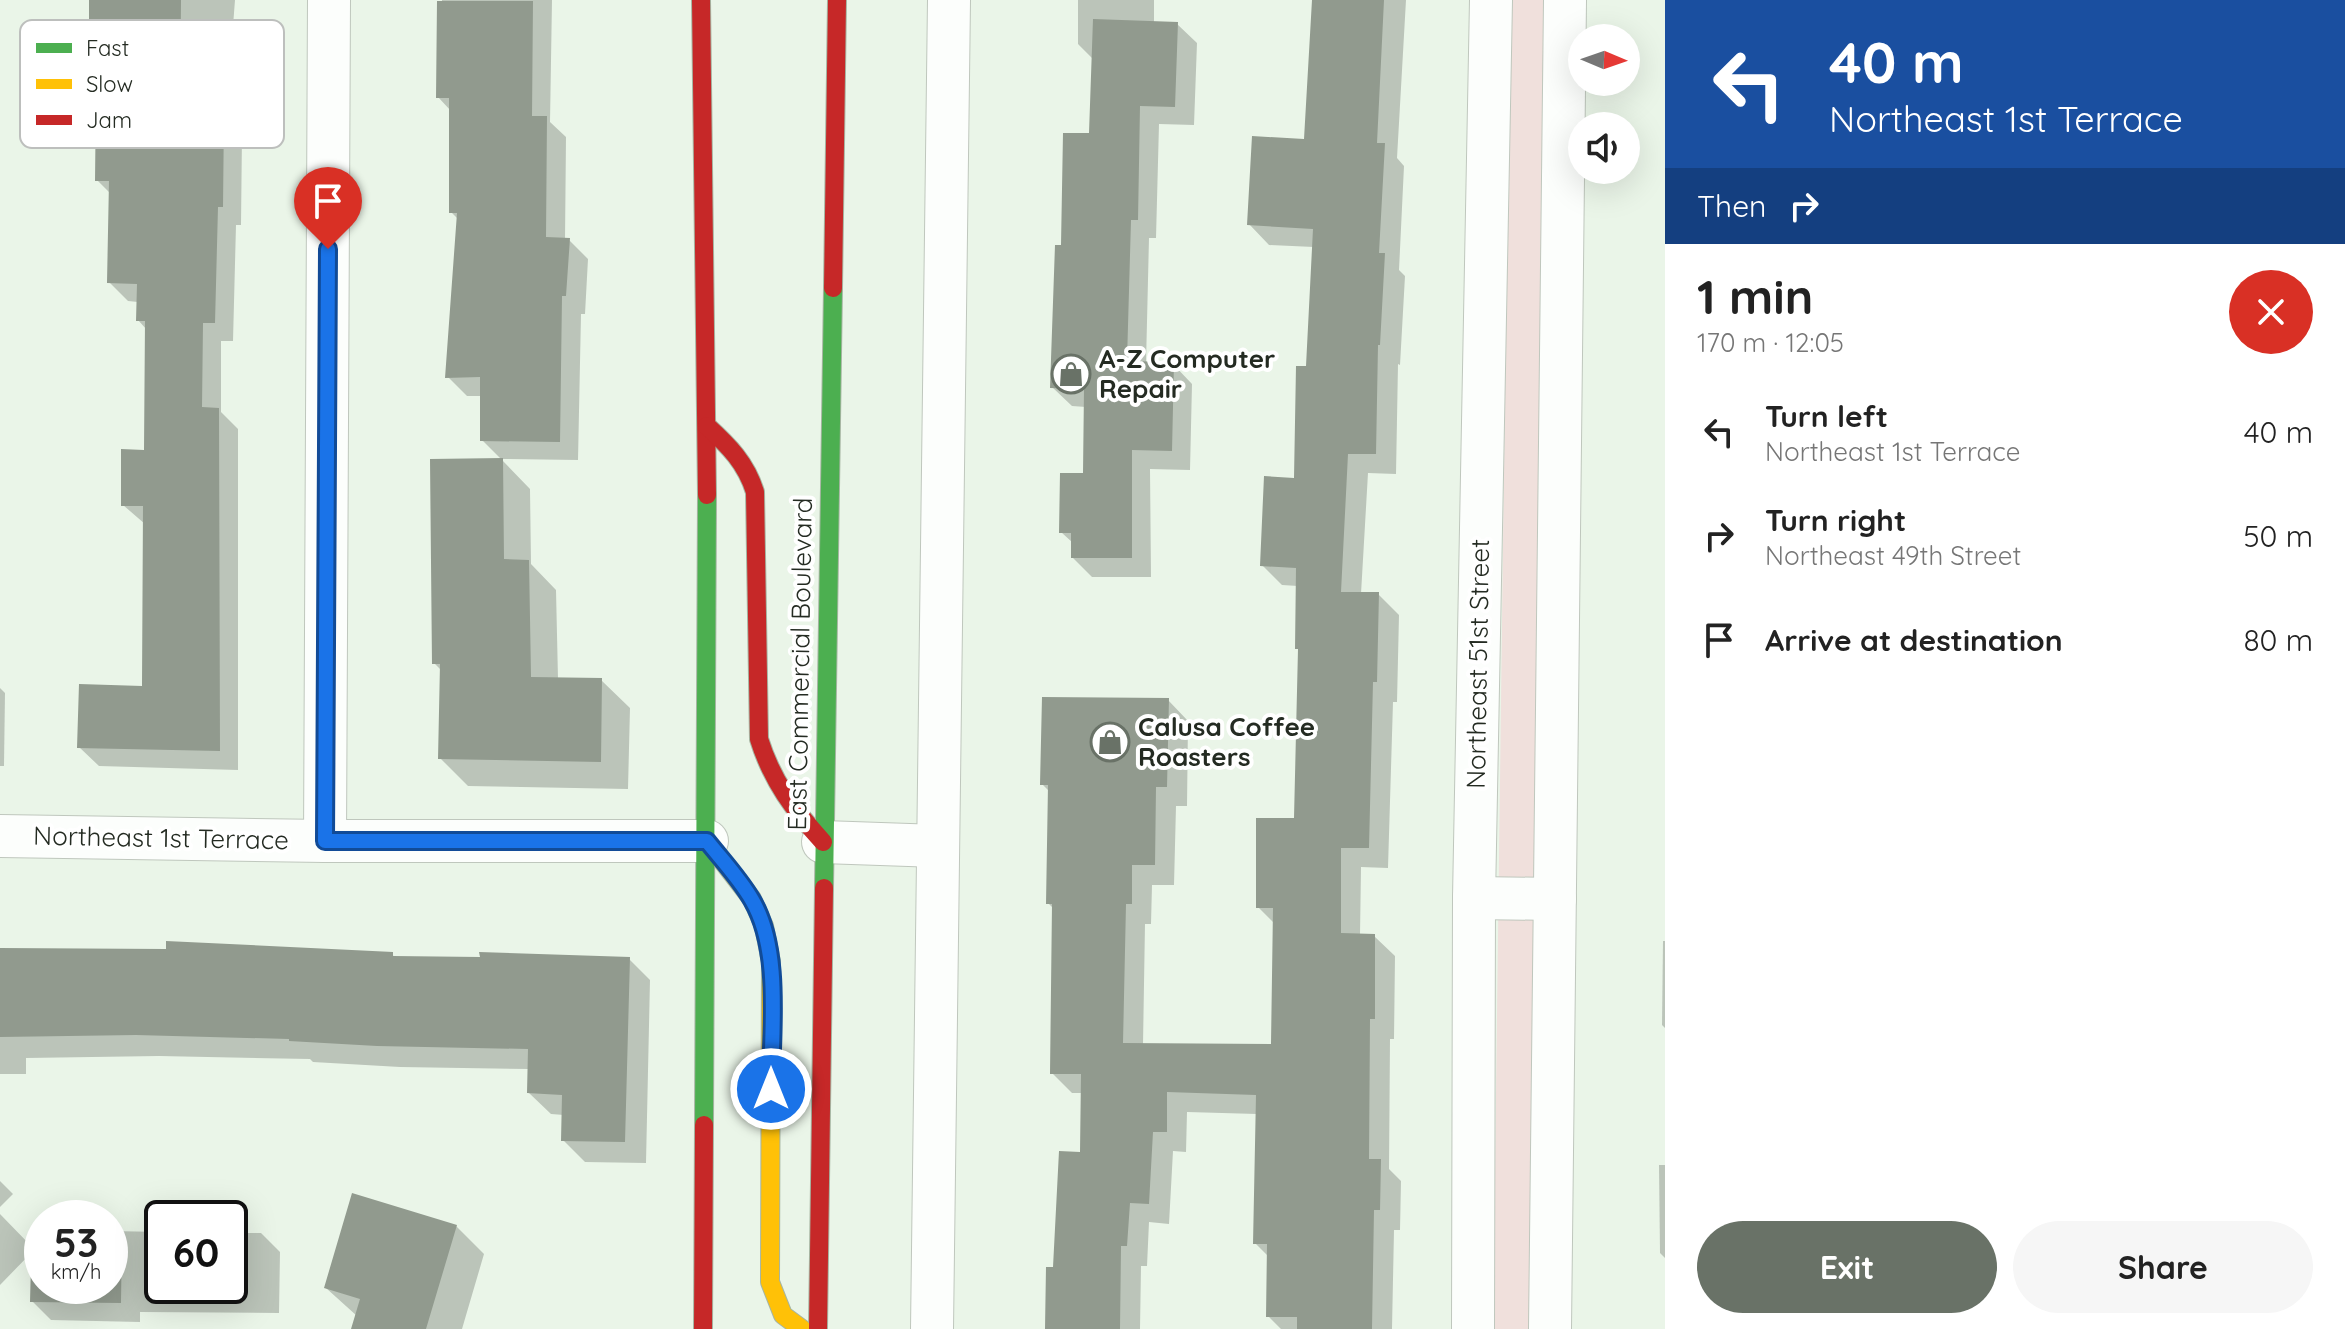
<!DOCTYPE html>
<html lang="en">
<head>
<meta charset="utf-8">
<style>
	:root { --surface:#fff; --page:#f6f6f6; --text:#222; --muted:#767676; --accent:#697267 }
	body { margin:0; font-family:Quicksand,sans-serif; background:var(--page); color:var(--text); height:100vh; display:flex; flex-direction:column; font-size:30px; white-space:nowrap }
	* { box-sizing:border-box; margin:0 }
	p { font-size:26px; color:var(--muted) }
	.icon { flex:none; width:44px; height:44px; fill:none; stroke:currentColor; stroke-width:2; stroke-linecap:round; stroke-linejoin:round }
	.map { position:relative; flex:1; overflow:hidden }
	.drawer { display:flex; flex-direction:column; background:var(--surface); width:680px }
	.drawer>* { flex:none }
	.guide { background:#1a4fa0; color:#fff; overflow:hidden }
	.needle { width:52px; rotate:92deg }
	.buttons { position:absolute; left:1568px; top:24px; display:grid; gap:16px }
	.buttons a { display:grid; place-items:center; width:72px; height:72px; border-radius:50%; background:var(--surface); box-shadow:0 8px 32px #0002; font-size:40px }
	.speed { position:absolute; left:24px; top:1200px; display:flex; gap:16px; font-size:40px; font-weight:700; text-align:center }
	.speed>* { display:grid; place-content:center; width:104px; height:104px; border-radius:50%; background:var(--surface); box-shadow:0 8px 32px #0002; line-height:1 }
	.speed small { font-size:20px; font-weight:400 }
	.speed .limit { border:4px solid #111; border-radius:12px; background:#fff; color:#111 }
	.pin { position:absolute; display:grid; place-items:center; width:68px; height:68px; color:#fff; margin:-82px -34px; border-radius:50% 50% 50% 0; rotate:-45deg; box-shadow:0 0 8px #0007 }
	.pin .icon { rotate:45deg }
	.me { position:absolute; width:88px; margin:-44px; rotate:0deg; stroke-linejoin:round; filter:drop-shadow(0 0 6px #0008) }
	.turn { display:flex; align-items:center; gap:28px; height:168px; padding:0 32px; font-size:36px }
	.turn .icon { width:104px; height:104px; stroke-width:2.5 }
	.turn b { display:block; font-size:56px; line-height:68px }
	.then { display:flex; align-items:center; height:76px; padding:0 32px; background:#0003; gap:16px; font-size:30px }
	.round { display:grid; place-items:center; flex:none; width:84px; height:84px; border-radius:42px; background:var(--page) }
	.headline { display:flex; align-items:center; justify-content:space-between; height:136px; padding:0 32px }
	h1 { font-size:48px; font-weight:700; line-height:60px }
	.button { display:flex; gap:16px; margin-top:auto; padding:16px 32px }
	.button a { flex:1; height:92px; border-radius:48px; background:var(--accent); color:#fff; font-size:32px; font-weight:700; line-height:92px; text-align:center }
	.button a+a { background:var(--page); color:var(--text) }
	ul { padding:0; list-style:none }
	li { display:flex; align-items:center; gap:24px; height:104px; padding:0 32px }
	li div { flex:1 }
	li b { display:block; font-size:30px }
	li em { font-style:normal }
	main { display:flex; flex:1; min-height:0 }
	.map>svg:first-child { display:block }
	.green { fill:#f0e0dc }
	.shadow { fill:#0003 }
	.building { fill:#919a8e }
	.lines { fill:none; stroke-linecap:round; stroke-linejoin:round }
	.street-casing { stroke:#bfc7bd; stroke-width:44 }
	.fast-casing { stroke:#a6b5a2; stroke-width:20 }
	.slow-casing { stroke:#a6b5a2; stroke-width:20 }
	.jam-casing { stroke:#a6b5a2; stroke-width:20 }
	.street { stroke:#fcfefc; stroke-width:42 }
	.fast { stroke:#4caf50; stroke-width:18 }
	.slow { stroke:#ffc107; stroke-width:18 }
	.jam { stroke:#c62828; stroke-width:18 }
	.route-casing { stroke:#114b97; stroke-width:20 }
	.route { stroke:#1a73e8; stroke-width:14 }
	.labels { text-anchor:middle; stroke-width:8; stroke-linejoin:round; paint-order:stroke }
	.poi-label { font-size:26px; font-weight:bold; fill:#242b22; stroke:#fff; text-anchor:start }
	.street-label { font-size:26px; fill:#242b22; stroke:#fff }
	.key { fill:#fff; stroke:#bdbfbd; stroke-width:2 }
	.key-label { font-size:22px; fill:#242b22 }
</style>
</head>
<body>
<main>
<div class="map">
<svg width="1665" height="1329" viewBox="0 0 1665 1329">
	<rect width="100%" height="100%" fill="#eaf5e8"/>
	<path class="green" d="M1510,0H1548L1538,1329H1493Z"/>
	<g class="shadow">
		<path d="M91,0H235L231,52L199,51L198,114H223L242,134L241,225H236L233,341H221V412L238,429V770L99,766L79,747L144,688L145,524L123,505L146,452L147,330L138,320V302L128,301L109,282L111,194L97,180L98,98L91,91Z"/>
		<path d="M442,0H552L550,122L566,137L565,240H569L588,259L585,314H581L578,460L501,459L482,440V396H467L448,377L459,220L451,212V111L438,97Z"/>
		<path d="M1078,0H1154V23L1177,24L1197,43L1194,125L1159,124L1156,238H1149L1146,364H1173L1192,384L1190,470L1150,469L1151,577H1092L1073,558V543L1061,532L1085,475L1086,407L1072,406L1052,387L1063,247L1091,135L1093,59L1078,44Z"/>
		<path d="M1314,0H1406L1397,158L1404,166L1399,270L1405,276L1400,365L1398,364L1396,474L1368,473L1361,594H1378L1399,615L1397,702H1393L1388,868L1361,867L1360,935L1374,936L1395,956L1394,1039H1390L1389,1169L1401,1181L1400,1230H1394L1392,1329H1281L1268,1316L1269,1257L1255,1243L1257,1114L1187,1112L1186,1152L1173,1151L1169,1224L1149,1222L1147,1266H1141L1140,1329H1047L1082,1154L1083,1093H1072L1052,1073L1054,909L1048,903L1050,792L1043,785L1168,700L1188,721L1187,806H1176L1174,885H1152L1151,924H1145L1143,1045L1273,1046L1275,924L1258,907L1296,820L1300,651L1298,586L1282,585L1262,565L1296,480L1308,368L1314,247L1269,245L1249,224L1305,141Z"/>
		<path d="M502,460L530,489L531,564L556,590L558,679L601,680L630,708L628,789L468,786L440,758L442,671L434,663Z"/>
		<path d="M0,688L5,693L4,766H0Z"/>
		<path d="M1663,941H1665V1028L1662,1025Z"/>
		<path d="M0,949L392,954L395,958L629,959L650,980L646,1163L585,1162L563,1140L564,1115L551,1114L529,1093V1069L400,1067L313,1062L310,1059L159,1056L26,1058V1074H0Z"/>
		<path d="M1659,1165H1665V1258L1660,1253Z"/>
		<path d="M0,1181L13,1194L0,1207Z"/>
		<path d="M0,1214L33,1248L42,1230V1286H110V1231L162,1232V1286H230V1233H261L280,1252L279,1313L140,1312V1322L51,1320L32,1301L33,1251L0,1285Z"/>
		<path d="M456,1226L484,1254L462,1329H353L357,1316L326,1288Z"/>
	</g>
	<g class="building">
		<path d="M89,0H181L180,112H224L223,207H218L215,323H203L202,407L219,408L220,751L77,748L79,684L142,686L143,506H121V449L144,450L145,321H136L137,284L107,283L109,181H95L96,92H89Z"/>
		<path d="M1312,0H1384L1377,143H1385L1379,253H1385L1380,345H1378L1376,454H1348L1341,592H1379L1377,682H1373L1369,848H1341V933L1375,934V1019H1370L1369,1159H1381L1380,1210H1374L1372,1329H1297V1317H1266L1267,1244H1253L1256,1095L1167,1092V1132H1153L1149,1204L1130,1203L1127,1246H1121L1120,1329H1045L1046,1267H1053L1059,1151L1080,1152L1081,1074H1050L1052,904H1046L1048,785H1040L1042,697L1169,698L1167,787H1156L1155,865H1132V904H1126L1123,1043L1271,1044L1273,908H1256V818H1294L1298,649H1295L1296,568L1260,566L1264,476L1294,478L1296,366H1306L1313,229L1247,225L1252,136L1304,139Z"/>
		<path d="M437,1H533L532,116H547L546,237L570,238L566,296H562L560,442L480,441V377L445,378L457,213H449V98H436Z"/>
		<path d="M1093,19L1178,22L1175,107L1140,106L1138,220H1131L1127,361L1174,362L1172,451L1132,450V558H1071V533H1059L1060,473H1083L1084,389L1050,388L1055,245H1061L1063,133H1089Z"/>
		<path d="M503,458L504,559L529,560L531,677L602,678L601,762L438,759L440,664H432L430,459Z"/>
		<path d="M166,941L393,952V956L480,957L479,952L630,957L625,1142L561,1141L562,1095L527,1093L528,1049L377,1046L289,1041V1039L136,1035L0,1037V948L166,949Z"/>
		<path d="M352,1193L457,1225L426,1329H351L360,1299L324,1288Z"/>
		<path d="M32,1228H42V1286H110V1229H122L121,1303L30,1302Z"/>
	</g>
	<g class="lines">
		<defs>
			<g id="street">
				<path d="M0,836L325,841H707"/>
				<path d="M325,841L329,0"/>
				<path d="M823,842L938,846"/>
				<path d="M1474,898L1555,899"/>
				<path d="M932,1329L949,0"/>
				<path d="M1473,1329L1474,898L1491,0"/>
				<path d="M1550,1329L1565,0"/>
			</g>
			<g id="fast">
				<path d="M824,888L833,288"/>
				<path d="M704,1125L707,495"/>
			</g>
			<path id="slow" d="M707,841L752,899L764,926L771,962L770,1282L783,1315L802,1329"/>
			<g id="jam">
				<path d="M701,0L707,495"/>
				<path d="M833,288L837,0"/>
				<path d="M707,426C729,446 746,463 755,492L759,739C772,781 794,810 823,842"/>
				<path d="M703,1329L704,1125"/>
				<path d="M818,1329L824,888"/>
			</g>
		</defs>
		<use href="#street" class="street-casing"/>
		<use href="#fast" class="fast-casing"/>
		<use href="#slow" class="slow-casing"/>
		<use href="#jam" class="jam-casing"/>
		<use href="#street" class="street"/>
		<use href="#fast" class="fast"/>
		<use href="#slow" class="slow"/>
		<use href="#jam" class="jam"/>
	</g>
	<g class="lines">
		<defs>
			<path id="route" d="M328,249L325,841H707C722,860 740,879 752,900C782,951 771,1031 771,1089"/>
		</defs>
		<use href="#route" class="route-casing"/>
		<use href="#route" class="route"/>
	</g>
	<defs>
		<symbol id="shop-ring" viewBox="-11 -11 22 22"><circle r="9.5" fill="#fff" stroke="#697267" stroke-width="1.5"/><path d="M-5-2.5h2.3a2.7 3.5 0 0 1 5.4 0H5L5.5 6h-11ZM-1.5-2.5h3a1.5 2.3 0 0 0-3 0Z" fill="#697267"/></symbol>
	</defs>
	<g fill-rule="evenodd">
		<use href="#shop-ring" x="1049" y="352" width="44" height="44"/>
		<use href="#shop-ring" x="1088" y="720" width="44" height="44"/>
	</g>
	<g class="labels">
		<g class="poi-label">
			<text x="1099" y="368">A-Z Computer<tspan x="1099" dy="30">Repair</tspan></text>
			<text x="1138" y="736">Calusa Coffee<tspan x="1138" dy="30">Roasters</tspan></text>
		</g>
		<g class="street-label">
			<text transform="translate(800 664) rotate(-89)" y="9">East Commercial Boulevard</text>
			<text transform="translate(1478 664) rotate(-89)" y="9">Northeast 51st Street</text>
			<text transform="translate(161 838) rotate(1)" y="9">Northeast 1st Terrace</text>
		</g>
	</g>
	<rect x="20" y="20" width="264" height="128" rx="12" class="key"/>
	<rect x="36" y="43" width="36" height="10" fill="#4caf50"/>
	<rect x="36" y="79" width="36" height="10" fill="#ffc107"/>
	<rect x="36" y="115" width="36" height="10" fill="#c62828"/>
	<g class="key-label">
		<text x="86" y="56">Fast</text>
		<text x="86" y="92">Slow</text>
		<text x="86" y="128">Jam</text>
	</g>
</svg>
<div class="buttons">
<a><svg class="needle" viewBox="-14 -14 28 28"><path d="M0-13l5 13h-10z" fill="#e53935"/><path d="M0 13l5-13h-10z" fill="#767676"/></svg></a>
<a><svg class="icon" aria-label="sound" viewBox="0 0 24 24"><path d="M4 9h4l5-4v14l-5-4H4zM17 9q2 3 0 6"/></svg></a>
</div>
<div class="speed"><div>53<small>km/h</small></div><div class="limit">60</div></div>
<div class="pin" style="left:328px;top:249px;background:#d93025"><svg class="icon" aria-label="arrive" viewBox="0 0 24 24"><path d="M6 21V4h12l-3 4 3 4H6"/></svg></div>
<svg class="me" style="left:771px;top:1089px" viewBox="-20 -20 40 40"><circle r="17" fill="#1a73e8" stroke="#fff" stroke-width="3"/><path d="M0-11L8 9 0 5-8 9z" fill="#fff"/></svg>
</div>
<section class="drawer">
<div class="guide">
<div class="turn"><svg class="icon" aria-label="left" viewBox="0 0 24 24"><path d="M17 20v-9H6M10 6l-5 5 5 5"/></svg><div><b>40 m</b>Northeast 1st Terrace</div></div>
<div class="then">Then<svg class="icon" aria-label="right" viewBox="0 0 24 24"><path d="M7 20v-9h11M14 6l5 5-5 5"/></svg></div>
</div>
<div class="headline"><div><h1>1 min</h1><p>170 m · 12:05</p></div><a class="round" style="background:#d93025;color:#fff"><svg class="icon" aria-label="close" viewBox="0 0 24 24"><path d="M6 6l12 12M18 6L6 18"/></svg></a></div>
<ul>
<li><svg class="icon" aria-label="left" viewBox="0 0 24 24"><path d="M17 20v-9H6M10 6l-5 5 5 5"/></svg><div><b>Turn left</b><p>Northeast 1st Terrace</p></div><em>40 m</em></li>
<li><svg class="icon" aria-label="right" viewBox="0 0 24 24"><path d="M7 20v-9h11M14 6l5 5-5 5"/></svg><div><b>Turn right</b><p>Northeast 49th Street</p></div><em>50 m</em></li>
<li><svg class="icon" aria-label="arrive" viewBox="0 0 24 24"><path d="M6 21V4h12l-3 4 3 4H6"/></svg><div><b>Arrive at destination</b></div><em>80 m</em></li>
</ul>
<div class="button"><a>Exit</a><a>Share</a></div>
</section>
</main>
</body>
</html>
